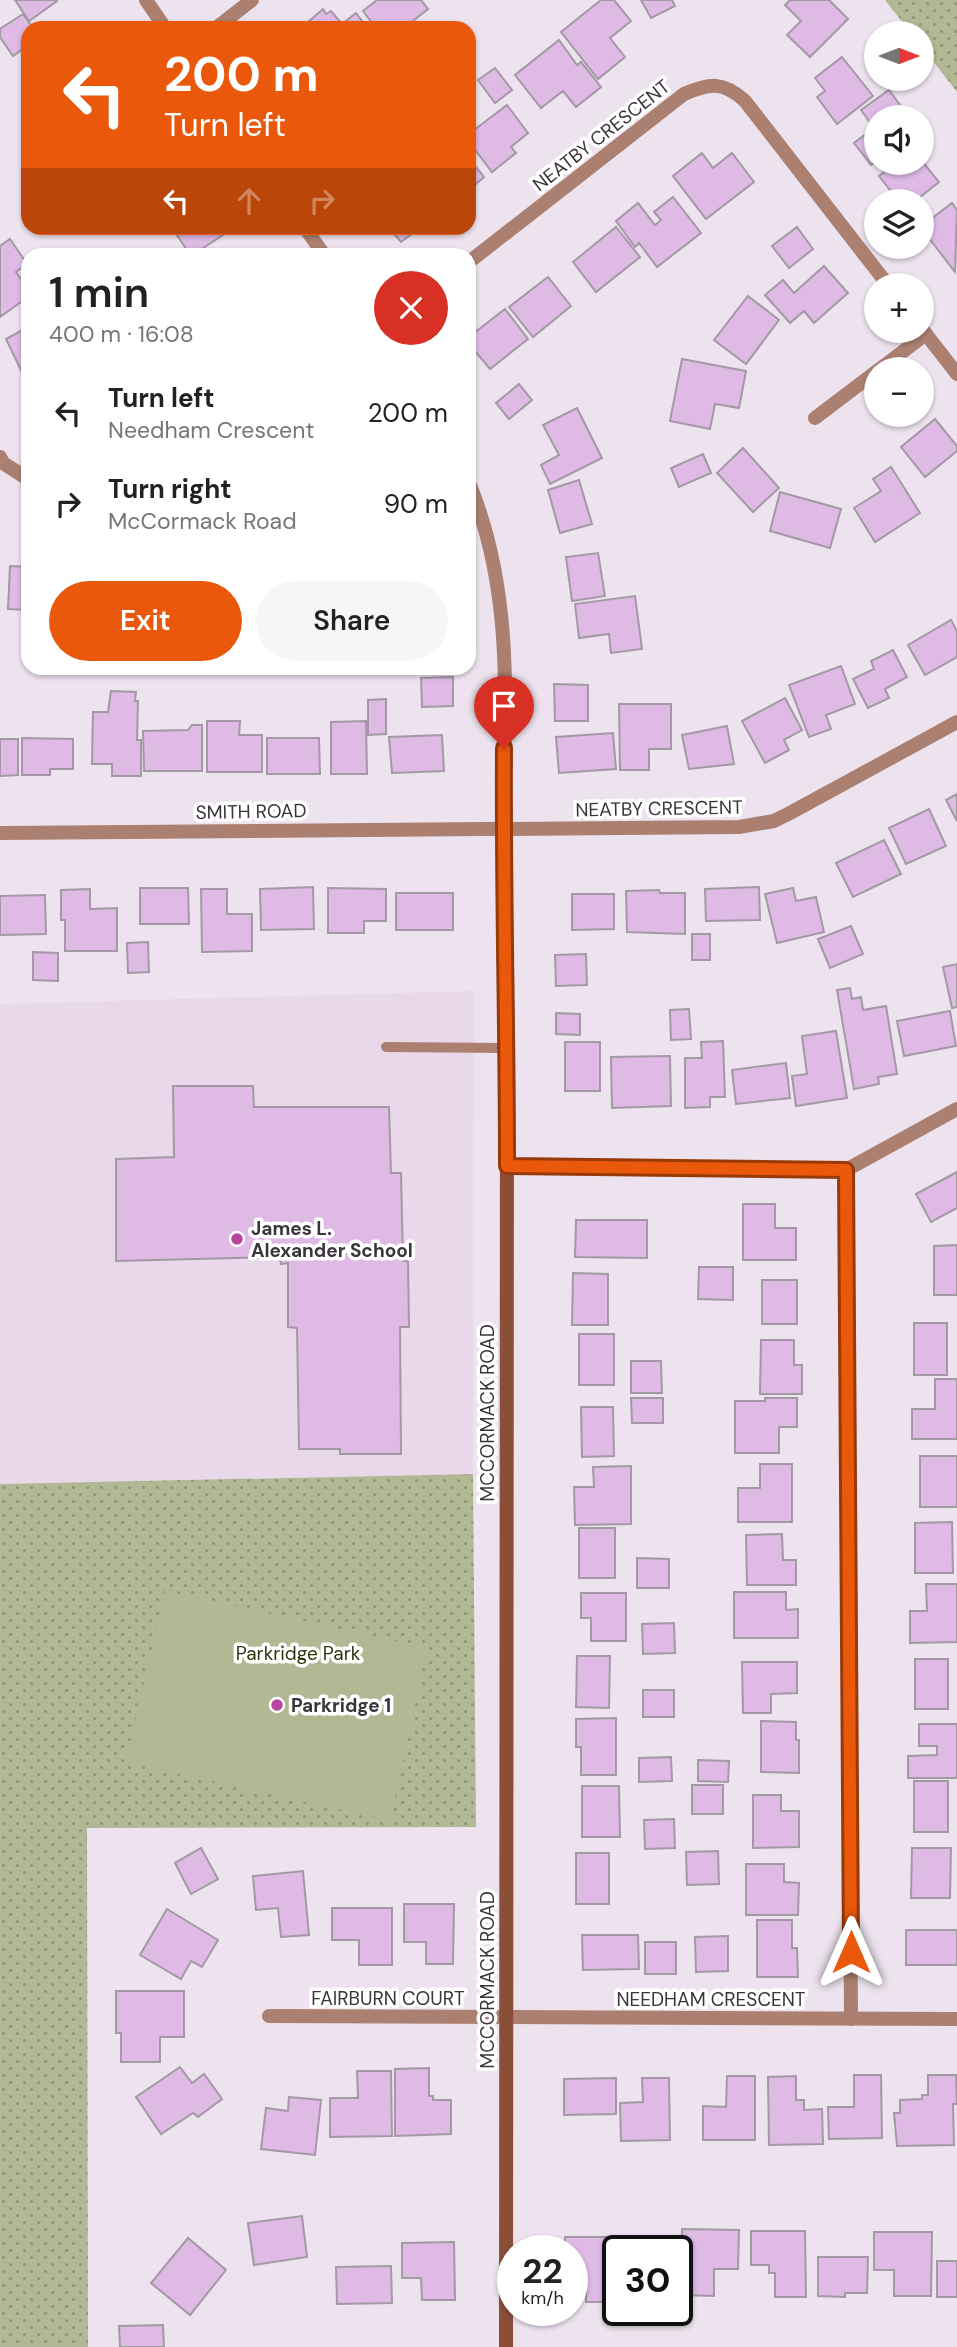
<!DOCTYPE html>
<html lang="en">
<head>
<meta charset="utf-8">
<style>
	:root { --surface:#fff; --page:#f6f6f6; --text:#222; --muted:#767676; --accent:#ea580c }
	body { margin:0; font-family:"DM Sans",sans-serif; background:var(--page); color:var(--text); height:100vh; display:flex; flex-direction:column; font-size:26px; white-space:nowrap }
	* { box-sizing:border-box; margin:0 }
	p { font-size:23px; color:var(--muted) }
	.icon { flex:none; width:38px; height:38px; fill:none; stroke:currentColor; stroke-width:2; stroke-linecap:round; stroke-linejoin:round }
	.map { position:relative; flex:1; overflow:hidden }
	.panel { position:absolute; left:21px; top:248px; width:455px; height:427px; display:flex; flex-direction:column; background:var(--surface); border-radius:21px; box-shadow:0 2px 5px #0004 }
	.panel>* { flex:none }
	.banner { position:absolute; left:21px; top:21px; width:455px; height:214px; border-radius:21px; box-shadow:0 2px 5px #0004; background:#ea580c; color:#fff; overflow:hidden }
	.needle { width:46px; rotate:90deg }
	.fabs { position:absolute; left:864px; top:21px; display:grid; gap:14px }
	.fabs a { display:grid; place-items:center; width:70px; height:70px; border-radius:50%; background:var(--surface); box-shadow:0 2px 5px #0004; font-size:35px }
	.speed { position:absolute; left:497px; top:2235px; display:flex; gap:14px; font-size:35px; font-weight:700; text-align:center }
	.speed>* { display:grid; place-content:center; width:91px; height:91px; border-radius:50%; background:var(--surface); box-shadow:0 2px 5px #0004; line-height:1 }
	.speed small { font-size:18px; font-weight:400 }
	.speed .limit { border:4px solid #111; border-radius:10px; background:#fff; color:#111 }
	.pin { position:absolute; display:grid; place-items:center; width:60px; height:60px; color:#fff; margin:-72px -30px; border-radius:50% 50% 50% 0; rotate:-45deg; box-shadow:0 0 7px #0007 }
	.pin .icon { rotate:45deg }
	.me { position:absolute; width:77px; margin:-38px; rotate:0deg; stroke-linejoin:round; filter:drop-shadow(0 0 5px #0008) }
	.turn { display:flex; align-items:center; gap:24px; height:147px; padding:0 28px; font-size:32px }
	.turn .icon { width:91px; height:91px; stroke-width:2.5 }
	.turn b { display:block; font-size:49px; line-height:60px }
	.lanes { display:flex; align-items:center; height:66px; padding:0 28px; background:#0003; justify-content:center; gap:35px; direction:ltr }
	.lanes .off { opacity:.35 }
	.round { display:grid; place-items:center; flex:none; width:74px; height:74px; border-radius:37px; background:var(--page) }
	.summary { display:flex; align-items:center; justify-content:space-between; height:119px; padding:0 28px }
	h1 { font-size:42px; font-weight:600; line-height:52px }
	.primary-button { display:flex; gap:14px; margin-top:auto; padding:14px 28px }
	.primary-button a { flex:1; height:80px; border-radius:42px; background:var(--accent); color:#fff; font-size:28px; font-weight:600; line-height:80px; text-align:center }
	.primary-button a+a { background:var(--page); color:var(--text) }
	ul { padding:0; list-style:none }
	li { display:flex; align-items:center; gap:21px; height:91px; padding:0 28px }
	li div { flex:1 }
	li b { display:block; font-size:26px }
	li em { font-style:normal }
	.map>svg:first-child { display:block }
	.built { fill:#e8d8ea }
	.park { fill:url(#park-dots) }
	.pitch { fill:#b1b894 }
	.building { fill:#debae5; stroke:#a399a4; stroke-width:2 }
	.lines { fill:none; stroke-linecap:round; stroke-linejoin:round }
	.lane { stroke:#ab8071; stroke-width:10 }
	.street { stroke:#ab8071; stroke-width:14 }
	.secondary { stroke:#8a4e39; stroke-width:14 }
	.route-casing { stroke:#983908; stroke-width:18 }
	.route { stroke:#ea580c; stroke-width:12 }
	.poi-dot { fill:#b8449e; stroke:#fff; stroke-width:2.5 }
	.labels { text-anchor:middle; stroke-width:7; stroke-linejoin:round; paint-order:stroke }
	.street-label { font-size:19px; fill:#39353a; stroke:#fff }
	.poi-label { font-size:19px; font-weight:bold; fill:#39353a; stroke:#fff; text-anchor:start }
	.park-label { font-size:19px; fill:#30350d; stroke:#fff }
</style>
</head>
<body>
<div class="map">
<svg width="957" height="2347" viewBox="0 0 957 2347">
	<defs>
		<pattern id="park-dots" width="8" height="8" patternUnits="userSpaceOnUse" patternTransform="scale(1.75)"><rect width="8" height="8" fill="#b1b894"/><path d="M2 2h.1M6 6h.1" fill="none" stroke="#91967a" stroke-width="1.8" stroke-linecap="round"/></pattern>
	</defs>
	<rect width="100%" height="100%" fill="#ede3ef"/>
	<path class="built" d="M474,991L473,1474L0,1484V1004Z"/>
	<g class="park">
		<path d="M885,0H957V92L922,47V33H911Z"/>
		<path d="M473,1474L476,1827L87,1828L88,2347H0V1484Z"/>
	</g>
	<path class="pitch" d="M165,1591L427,1648L390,1821L126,1762Z"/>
	<g class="building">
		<path d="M15,0H56L57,1L29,21Z"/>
		<path d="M377,0H421L428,9L404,28H376L363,11Z"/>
		<path d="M601,0H614L631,21L610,38L625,57L598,79L561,32Z"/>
		<path d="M641,0H672L675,6L651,18Z"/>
		<path d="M790,0H829L848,19L810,57L787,35L801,21L785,5Z"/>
		<path d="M323,9L326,14L331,11L342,24L356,13L367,28H301Z"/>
		<path d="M23,14L33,28H28V45L13,56L0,37V29Z"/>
		<path d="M559,40L577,65L581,62L601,87L576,107L563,91L541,108L515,75Z"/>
		<path d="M842,57L873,96L837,124L817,97L825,91L815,78Z"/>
		<path d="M495,68L512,90L495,103L478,80Z"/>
		<path d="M889,90L909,117H877V161L871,165L854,143L874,128L861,110Z"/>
		<path d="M507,105L528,133L511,147L516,153L492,172L469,142V134Z"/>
		<path d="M702,153L713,168L732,153L754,182L706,219L673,176Z"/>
		<path d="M469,158L484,177L469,190Z"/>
		<path d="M922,161L939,182L915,201H896L891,195L893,194L879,176L897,163H922Z"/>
		<path d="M673,197L701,233L657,267L639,243L635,247L616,221L638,203L655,225L661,220L654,212Z"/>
		<path d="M952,203L957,210L955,272L922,229V226Z"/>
		<path d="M616,227L640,257L596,292L573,262Z"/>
		<path d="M797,227L813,249L789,268L772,246Z"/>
		<path d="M172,228H218L223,235L191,256Z"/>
		<path d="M389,228H420L401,242Z"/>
		<path d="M10,239L27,264L16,272L28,289V297L0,317V246Z"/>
		<path d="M824,266L848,293L814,323L804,311L790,323L765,295L783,280L794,293Z"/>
		<path d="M548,277L571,306L533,337L509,307Z"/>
		<path d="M748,296L779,320L746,364L714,340Z"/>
		<path d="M505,309L528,339L490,369L469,344V337Z"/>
		<path d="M28,327V385L6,339Z"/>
		<path d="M682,359L746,371L739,408L715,404L710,429L670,421Z"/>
		<path d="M519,384L532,400L509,419L496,403Z"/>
		<path d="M577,408L602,458L550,484L541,465L559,455L543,425Z"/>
		<path d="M935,419L957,446V451L925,477L901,447Z"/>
		<path d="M743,448L779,488L753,512L717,473Z"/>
		<path d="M703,454L711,473L679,487L671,468Z"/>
		<path d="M891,467L920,513L875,542L854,508L881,491L873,479Z"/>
		<path d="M579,480L592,524L560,533L548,490Z"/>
		<path d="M780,492L841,509L830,548L770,531Z"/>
		<path d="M598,553L605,596L572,601L566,557Z"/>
		<path d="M10,566L28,567V610L8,609Z"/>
		<path d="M635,596L642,649L611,653L609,634L579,638L575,604Z"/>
		<path d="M951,620L957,631V657L925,675L908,645Z"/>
		<path d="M893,650L907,677L885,689L889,698L868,708L853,679L874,669L871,661Z"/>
		<path d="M841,666L855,704L826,715L831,729L809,737L789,685Z"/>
		<path d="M453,677V706L422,707L421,678Z"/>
		<path d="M554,684L588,685V721H555Z"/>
		<path d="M111,691L136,692L135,701H138L137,740H141V776H112V764H92L93,712H108Z"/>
		<path d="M785,698L802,730L784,740L789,750L765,763L742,721Z"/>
		<path d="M386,699V734L368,735V700Z"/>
		<path d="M619,704H671V749H649V770H620Z"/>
		<path d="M207,721H240L239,735H262V772H207Z"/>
		<path d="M366,721L367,774H331V722Z"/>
		<path d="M192,725H202V771H144L143,731L188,730Z"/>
		<path d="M727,726L734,764L689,769L682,735Z"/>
		<path d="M613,733L616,769L559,773L556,737Z"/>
		<path d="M442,735L444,771L392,773L389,737Z"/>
		<path d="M22,738L73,739V769H50V775H22Z"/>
		<path d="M267,738H319L320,774H267Z"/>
		<path d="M0,739H18V775L0,776Z"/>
		<path d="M957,794V821L946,800Z"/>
		<path d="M929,809L946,846L906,864L889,828Z"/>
		<path d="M884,840L901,874L853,897L836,863Z"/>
		<path d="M313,887L314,929L261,930L260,889Z"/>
		<path d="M759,887L760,920L706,921L705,889Z"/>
		<path d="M140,888H188L189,924H140Z"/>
		<path d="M328,888L386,889V921H364V933H328Z"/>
		<path d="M793,888L796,901L816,897L824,932L777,943L765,894Z"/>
		<path d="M90,889V909L117,908V951H65V920H61V890Z"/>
		<path d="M201,889H227V914H252V951L202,952Z"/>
		<path d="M659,890L660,893H685V934L627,932L626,891Z"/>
		<rect x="396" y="893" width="57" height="37"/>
		<path d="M572,894H614V929L572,930Z"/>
		<path d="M45,895L46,934L0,935V896Z"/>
		<path d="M851,926L863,954L830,968L818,939Z"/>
		<rect x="692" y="934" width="18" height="26"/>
		<path d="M148,942L149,972L128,973L127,943Z"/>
		<path d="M33,952L58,953V981L33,980Z"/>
		<path d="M586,954L587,985L556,986L555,955Z"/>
		<path d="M957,964V1007L952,1008L943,967Z"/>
		<path d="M850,988L852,999L861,997L863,1010L886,1006L897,1074L878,1077L879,1084L854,1089L837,990Z"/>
		<path d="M689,1009L691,1039L671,1040L670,1010Z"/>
		<path d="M950,1011L956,1046L904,1056L897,1021Z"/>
		<path d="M556,1013L580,1014V1035L556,1034Z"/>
		<path d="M836,1031L847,1098L796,1106L792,1076L807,1074L802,1036Z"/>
		<path d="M723,1041L725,1097H710V1107L685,1108V1058H702L701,1042Z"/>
		<rect x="565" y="1042" width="35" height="49"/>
		<path d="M670,1056L671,1106L612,1108L611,1057Z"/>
		<path d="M786,1063L790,1098L736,1104L732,1070Z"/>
		<path d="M173,1086H253L254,1107H389L391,1173H401L403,1261H408L409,1327H400L401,1454H340V1449H299L297,1328L288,1327V1263L281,1264L280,1257L116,1261V1159L174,1157Z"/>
		<path d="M957,1172V1208L931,1222L916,1194Z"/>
		<path d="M743,1204H775V1228H796V1260H743Z"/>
		<path d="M576,1220H647V1258L575,1257Z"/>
		<path d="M957,1245V1295H934V1246Z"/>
		<path d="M699,1267H733V1300L698,1299Z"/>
		<path d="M573,1273L608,1274V1325H572Z"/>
		<rect x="762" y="1280" width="35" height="44"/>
		<rect x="914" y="1323" width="33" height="52"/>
		<rect x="579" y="1334" width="35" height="51"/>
		<path d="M761,1340H794V1365H802V1394H760Z"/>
		<path d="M631,1361H661L662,1393H631Z"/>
		<path d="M935,1379H957V1439H912V1409H935Z"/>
		<path d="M631,1398H663V1423H632Z"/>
		<path d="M765,1398H797V1427H779V1453H735V1401H765Z"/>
		<path d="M581,1407H613L614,1456L582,1457Z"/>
		<rect x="920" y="1456" width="37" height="51"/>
		<path d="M760,1464H792V1522H738V1488H760Z"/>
		<path d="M631,1466V1524L575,1525L574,1487H594L593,1467Z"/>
		<path d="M952,1522L953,1573H915V1523Z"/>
		<rect x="579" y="1528" width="36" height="50"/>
		<path d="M782,1534L783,1560H796V1585H747L746,1535Z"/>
		<path d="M637,1558L669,1559V1588H637Z"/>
		<path d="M926,1584H957V1642L910,1643V1611H927Z"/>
		<path d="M734,1592H786V1610L798,1609V1638H734Z"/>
		<path d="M581,1593H626V1641H591V1618H581Z"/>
		<path d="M674,1623L675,1653L643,1654L642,1624Z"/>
		<path d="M577,1656H610L609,1708L576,1707Z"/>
		<rect x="915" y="1659" width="33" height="50"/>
		<path d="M742,1662H797V1693L771,1694V1713H743Z"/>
		<rect x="643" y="1690" width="31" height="27"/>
		<path d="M616,1718V1775H581V1747H576V1719Z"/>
		<path d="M761,1721L796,1722V1740H799V1773L761,1772Z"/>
		<path d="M919,1724H957V1778H908V1756L937,1755V1746H919Z"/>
		<path d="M671,1757L672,1781L639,1782V1758Z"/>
		<path d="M698,1760L729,1761L728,1782L698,1781Z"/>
		<rect x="914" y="1781" width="34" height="51"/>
		<rect x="692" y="1785" width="31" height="29"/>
		<path d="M582,1786H619L620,1837H582Z"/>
		<path d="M753,1795H781V1811H799V1847L753,1848Z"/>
		<path d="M674,1819L675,1848L645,1849L644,1820Z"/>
		<path d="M201,1848L218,1879L191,1894L175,1863Z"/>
		<path d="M912,1848H951L950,1898H911Z"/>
		<path d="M718,1851L719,1884L687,1885L686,1852Z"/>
		<rect x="576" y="1853" width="33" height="51"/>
		<path d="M746,1864H784V1882L799,1883L798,1915H746Z"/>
		<path d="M303,1871L309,1935L281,1937L278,1908L256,1910L253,1876Z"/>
		<path d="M404,1904H454L453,1964H426V1942H404Z"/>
		<path d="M332,1908H392V1965H359V1940H332Z"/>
		<path d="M167,1909L218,1940L202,1967L191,1961L181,1979L140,1955Z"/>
		<path d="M757,1920H792V1948H797L798,1977H757Z"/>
		<rect x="906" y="1930" width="51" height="35"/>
		<path d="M582,1935H638L639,1969L583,1970Z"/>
		<path d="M728,1936V1971L696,1972L695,1937Z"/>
		<rect x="645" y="1942" width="31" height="32"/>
		<path d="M116,1991H184V2037H160V2062H121V2033H116Z"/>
		<path d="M180,2067L192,2083L204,2074L222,2099L198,2117L193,2113L161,2134L136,2097Z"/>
		<path d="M429,2068V2096H433V2100H451V2134L395,2136V2069Z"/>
		<path d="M357,2071H391L392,2136L330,2137V2098H358Z"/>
		<path d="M854,2075H881L882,2138L829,2139L828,2107H854Z"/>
		<path d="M928,2075H956L957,2104H953L954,2145L897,2146L894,2113H900V2100L922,2099V2095H928Z"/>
		<path d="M727,2076H755V2140H703V2106L726,2107Z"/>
		<path d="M796,2076V2100H804V2110L822,2109L823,2144L769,2145L768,2077Z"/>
		<path d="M616,2078V2114L564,2115V2079Z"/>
		<path d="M642,2078H669L670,2140L621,2141L620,2103L643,2102Z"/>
		<path d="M289,2097L321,2100L315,2155L261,2149L266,2108L288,2111Z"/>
		<path d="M302,2216L307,2257L254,2265L248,2223Z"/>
		<path d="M682,2229L739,2230L738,2269H714V2296L682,2295Z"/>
		<path d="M751,2231H805L806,2297H775V2273H769V2265H751Z"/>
		<path d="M874,2232H932L931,2296H894V2270H874Z"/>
		<path d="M565,2237H617V2302H586V2270H572V2250H565Z"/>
		<path d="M188,2238L226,2270L190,2315L151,2283Z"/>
		<path d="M638,2241H679V2296H677V2250H639Z"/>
		<path d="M454,2242L455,2300H422L421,2278H402V2243Z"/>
		<path d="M818,2257H868L867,2293H845V2297L818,2296Z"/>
		<rect x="937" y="2261" width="20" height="36"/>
		<path d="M391,2266L392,2303L337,2304L336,2267Z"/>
		<path d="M163,2325L164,2347H120L119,2326Z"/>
	</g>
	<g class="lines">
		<path class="lane" d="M386,1047L507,1048"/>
		<g class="street">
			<path d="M146,0L165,28"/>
			<path d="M216,28L252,0"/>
			<path d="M305,228L325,256"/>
			<path d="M469,262L684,94C710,83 723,81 745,101L888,285"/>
			<path d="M922,329L957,374"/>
			<path d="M880,369L926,334"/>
			<path d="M815,418L877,371"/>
			<path d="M0,457L3,463L28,479"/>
			<path d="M469,483C515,593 505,712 503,829"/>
			<path d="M0,833L739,827L774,821L790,813L957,722"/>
			<path d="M507,1166L846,1170L957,1109"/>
			<path d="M846,1170L851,2019"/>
			<path d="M269,2016L957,2019"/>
		</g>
		<path class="secondary" d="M503,829V939L507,1048L506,2347"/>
	</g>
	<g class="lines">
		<defs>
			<path id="route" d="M504,748C503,888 507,1026 507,1166L846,1170L851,1952"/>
		</defs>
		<use href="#route" class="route-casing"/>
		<use href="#route" class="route"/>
	</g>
	<g class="poi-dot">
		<circle cx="237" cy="1239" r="7"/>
		<circle cx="277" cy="1705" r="7"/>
	</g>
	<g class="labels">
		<g class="street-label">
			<text transform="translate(601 135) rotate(-38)" y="7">NEATBY CRESCENT</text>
			<text transform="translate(659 808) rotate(-1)" y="7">NEATBY CRESCENT</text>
			<text transform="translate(251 811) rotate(-1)" y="7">SMITH ROAD</text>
			<text transform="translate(487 1413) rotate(-90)" y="7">MCCORMACK ROAD</text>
			<text transform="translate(487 1980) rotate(-90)" y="7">MCCORMACK ROAD</text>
			<text x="388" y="2005">FAIRBURN COURT</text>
			<text x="711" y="2006">NEEDHAM CRESCENT</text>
		</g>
		<g class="poi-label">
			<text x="251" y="1235">James L.<tspan x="251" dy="22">Alexander School</tspan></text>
			<text x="291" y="1712">Parkridge 1</text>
		</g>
		<g class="park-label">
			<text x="298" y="1660">Parkridge Park</text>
		</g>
	</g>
</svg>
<div class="fabs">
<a><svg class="needle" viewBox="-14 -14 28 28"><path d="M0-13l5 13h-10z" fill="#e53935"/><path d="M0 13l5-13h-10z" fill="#767676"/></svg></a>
<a><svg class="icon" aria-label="sound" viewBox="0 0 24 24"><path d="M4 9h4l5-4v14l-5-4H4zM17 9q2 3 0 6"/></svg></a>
<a><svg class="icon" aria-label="layers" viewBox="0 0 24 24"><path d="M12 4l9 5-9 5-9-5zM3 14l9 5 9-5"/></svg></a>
<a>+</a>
<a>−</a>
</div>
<div class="speed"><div>22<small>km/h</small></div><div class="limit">30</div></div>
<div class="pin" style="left:504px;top:748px;background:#d93025"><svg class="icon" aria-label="arrive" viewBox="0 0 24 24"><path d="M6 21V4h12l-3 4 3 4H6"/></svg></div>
<svg class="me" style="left:851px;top:1952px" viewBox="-20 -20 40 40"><path d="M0-17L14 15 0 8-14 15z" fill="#ea580c" stroke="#fff" stroke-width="4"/></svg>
<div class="banner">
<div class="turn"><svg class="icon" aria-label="left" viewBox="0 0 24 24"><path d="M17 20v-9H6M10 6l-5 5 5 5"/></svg><div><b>200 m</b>Turn left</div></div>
<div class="lanes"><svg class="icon" aria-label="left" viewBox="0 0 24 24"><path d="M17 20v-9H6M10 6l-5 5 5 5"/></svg><svg class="icon off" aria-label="ahead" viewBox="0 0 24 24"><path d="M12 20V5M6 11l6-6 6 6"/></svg><svg class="icon off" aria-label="right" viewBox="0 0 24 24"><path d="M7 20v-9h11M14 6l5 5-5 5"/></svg></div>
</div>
<section class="panel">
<div class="summary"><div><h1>1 min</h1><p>400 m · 16:08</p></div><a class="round" style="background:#d93025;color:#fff"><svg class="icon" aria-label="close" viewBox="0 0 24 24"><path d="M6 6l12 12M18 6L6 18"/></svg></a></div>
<ul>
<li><svg class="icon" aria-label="left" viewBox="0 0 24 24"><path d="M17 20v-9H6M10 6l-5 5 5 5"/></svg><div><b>Turn left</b><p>Needham Crescent</p></div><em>200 m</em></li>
<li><svg class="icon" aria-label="right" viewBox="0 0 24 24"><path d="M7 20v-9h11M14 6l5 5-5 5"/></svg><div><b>Turn right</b><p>McCormack Road</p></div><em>90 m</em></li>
</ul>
<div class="primary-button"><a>Exit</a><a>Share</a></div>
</section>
</div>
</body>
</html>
